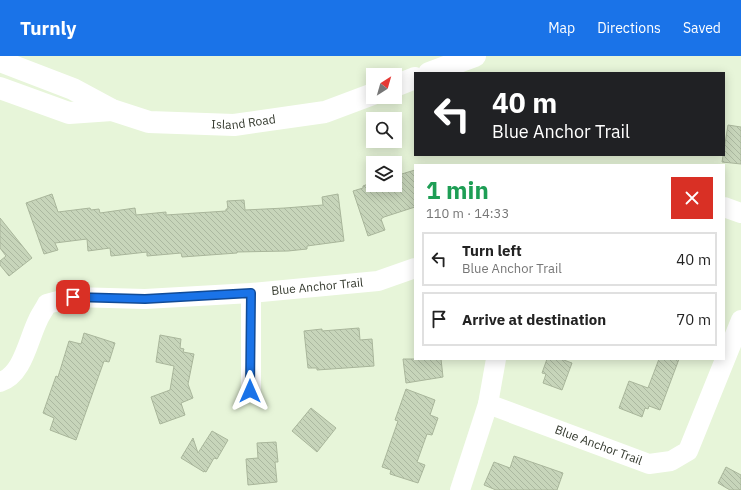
<!DOCTYPE html>
<html lang="en">
<head>
<meta charset="utf-8">
<style>
	:root { --surface:#fff; --page:#f6f6f6; --text:#222; --muted:#767676; --line:#e0e0e0; --accent:#1a73e8 }
	body { margin:0; font-family:"IBM Plex Sans",sans-serif; background:var(--page); color:var(--text); height:100vh; display:flex; flex-direction:column; font-size:15px; white-space:nowrap }
	* { box-sizing:border-box; margin:0 }
	p { font-size:13px; color:var(--muted) }
	.icon { flex:none; width:22px; height:22px; fill:none; stroke:currentColor; stroke-width:2; stroke-linecap:round; stroke-linejoin:round }
	.map { position:relative; flex:1; overflow:hidden }
	.panel { position:absolute; left:414px; top:108px; width:311px; height:196px; display:flex; flex-direction:column; background:var(--surface); border-radius:0px; box-shadow:0 2px 10px #0003 }
	.panel>* { flex:none }
	.top-card { position:absolute; left:414px; top:16px; width:311px; height:84px; border-radius:0px; box-shadow:0 2px 10px #0003; background:#202124; color:#fff; overflow:hidden }
	.needle { width:26px; rotate:37deg }
	.buttons { position:absolute; left:366px; top:12px; display:grid; gap:8px }
	.buttons a { display:grid; place-items:center; width:36px; height:36px; border-radius:0px; background:var(--surface); box-shadow:0 2px 10px #0003; font-size:20px }
	.pin { position:absolute; display:grid; place-items:center; width:34px; height:34px; color:#fff; margin:-17px; border-radius:8px; box-shadow:0 2px 6px #0006 }
	.me { position:absolute; width:44px; margin:-22px; rotate:0deg; stroke-linejoin:round; filter:drop-shadow(0 0 3px #0008) }
	.turn { display:flex; align-items:center; gap:14px; height:84px; padding:0 12px; font-size:18px }
	.turn .icon { width:52px; height:52px; stroke-width:2.5 }
	.turn b { display:block; font-size:28px; line-height:34px }
	.round { display:grid; place-items:center; flex:none; width:42px; height:42px; border-radius:0px; background:var(--page) }
	.summary { display:flex; align-items:center; justify-content:space-between; height:68px; padding:0 12px }
	h1 { font-size:24px; font-weight:700; line-height:30px; color:#1e9e55 }
	ul { padding:0; list-style:none }
	li { display:flex; align-items:center; gap:12px; height:54px; margin:0 8px 6px; padding:0 4px; border:2px solid var(--line); border-radius:0px }
	li div { flex:1 }
	li b { display:block; font-size:15px }
	li em { font-style:normal }
	header { display:flex; align-items:center; gap:24px; box-sizing:border-box; height:56px; padding:0 20px; background:var(--accent); color:#fff }
	header strong { font-size:19px }
	nav { display:flex; gap:22px; margin-inline-start:auto; font-size:14px }
	.map>svg:first-child { display:block }
	.building { fill:url(#building-back-hatch); stroke:#a9b69b }
	.lines { fill:none; stroke-linecap:round; stroke-linejoin:round }
	.minor { stroke:#fff; stroke-width:20 }
	.tertiary { stroke:#fff; stroke-width:22 }
	.route-casing { stroke:#114b97; stroke-width:10 }
	.route { stroke:#1a73e8; stroke-width:7 }
	.labels { text-anchor:middle; stroke-width:3; stroke-linejoin:round; paint-order:stroke }
	.street-label { font-size:12px; fill:#33382d; stroke:#fbfef8 }
</style>
</head>
<body>
<header>
<strong>Turnly</strong>
<nav><a>Map</a><a>Directions</a><a>Saved</a></nav>
</header>
<div class="map">
<svg width="741" height="434" viewBox="0 0 741 434">
	<defs>
		<pattern id="building-back-hatch" width="6" height="6" patternUnits="userSpaceOnUse"><rect width="6" height="6" fill="#c7d5ba"/><path d="M-1 5l2 2M0 0l6 6M5-1l2 2" fill="none" stroke="#abb8a0"/></pattern>
	</defs>
	<rect width="100%" height="100%" fill="#e7f5d9"/>
	<g class="building">
		<path d="M728,69L741,71V108L722,106Z"/>
		<path d="M415,114V151L384,161L381,163L385,174L368,180L353,135L363,132V130L373,126V129H395V120Z"/>
		<path d="M52,138L58,156L90,152L91,154L99,153L100,157L135,152L136,159L166,156V159L226,155V153H228L227,145L244,144L245,154L285,152L323,149L322,141L338,138L344,185L307,190V193L288,195L237,196V197L182,201L181,197L147,200V196L111,200L110,192L88,195L87,183L55,187L58,194L44,198L26,147Z"/>
		<path d="M0,162L32,202L9,220L0,209V205L6,200L0,192Z"/>
		<path d="M359,272L360,284L372,283L374,310L317,314V312H308L304,275L322,273V275Z"/>
		<path d="M84,277L115,287L109,306L104,305L76,384L50,374L54,362L43,357L56,320L58,321L69,285L81,288Z"/>
		<path d="M160,279L181,283L180,292L184,293L183,296L194,298L188,328L193,342L181,347L185,359L160,368L151,341L170,334L174,310L156,306Z"/>
		<path d="M403,303H441L443,321L406,327Z"/>
		<path d="M547,303H561L572,307L562,334L543,327L546,318L542,317Z"/>
		<path d="M659,303H679L660,354L649,350L648,353L645,352L642,361L619,352L629,325L648,332Z"/>
		<path d="M406,333L435,344L430,359L438,362L432,379L427,378L417,406L425,409L418,427L390,418L391,414L382,411L398,365L395,364Z"/>
		<path d="M311,352L336,372L317,396L292,375Z"/>
		<path d="M212,375L228,384L217,403L214,402L206,416L204,415V416L181,402L193,382L198,397Z"/>
		<path d="M276,386L278,406H275L277,426L248,429L246,403L258,402L257,387Z"/>
		<path d="M514,400L563,417L557,434H496L484,429L494,406L510,412Z"/>
		<path d="M726,411L741,419V434H730L718,427Z"/>
	</g>
	<g class="lines">
		<g class="minor">
			<path d="M724,151L741,157"/>
			<path id="s1" d="M0,326C23,319 28,284 38,264C40,259 44,254 47,248L73,241L145,243L251,237L378,225L415,212"/>
			<path d="M251,335V237"/>
			<path id="s2" d="M488,348L649,408L671,405L688,395L741,264"/>
			<path d="M460,434L488,348L496,303"/>
		</g>
		<g class="tertiary">
			<path id="s3" d="M0,5L73,33L112,54L149,66L234,69L325,56L373,38"/>
			<path d="M429,17L475,0"/>
			<path d="M395,30L415,22"/>
			<path d="M0,32L69,57L112,54"/>
		</g>
	</g>
	<g class="lines">
		<defs>
			<path id="route" d="M73,241L145,243L251,237L250,335"/>
		</defs>
		<use href="#route" class="route-casing"/>
		<use href="#route" class="route"/>
	</g>
	<g class="labels">
		<g class="street-label">
			<text dy="4" stroke="none"><textPath href="#s3" startOffset="256">Island Road</textPath></text>
			<text dy="4" stroke="none"><textPath href="#s1" startOffset="365">Blue Anchor Trail</textPath></text>
			<text dy="4" stroke="none"><textPath href="#s2" startOffset="118">Blue Anchor Trail</textPath></text>
		</g>
	</g>
</svg>
<div class="buttons">
<a><svg class="needle" viewBox="-14 -14 28 28"><path d="M0-13l5 13h-10z" fill="#e53935"/><path d="M0 13l5-13h-10z" fill="#767676"/></svg></a>
<a><svg class="icon" aria-label="search" viewBox="0 0 24 24"><circle cx="10" cy="10" r="6"/><path d="M15 15l6 6"/></svg></a>
<a><svg class="icon" aria-label="layers" viewBox="0 0 24 24"><path d="M12 4l9 5-9 5-9-5zM3 14l9 5 9-5"/></svg></a>
</div>
<div class="pin" style="left:73px;top:241px;background:#d93025"><svg class="icon" aria-label="arrive" viewBox="0 0 24 24"><path d="M6 21V4h12l-3 4 3 4H6"/></svg></div>
<svg class="me" style="left:250px;top:335px" viewBox="-20 -20 40 40"><path d="M0-17L14 15 0 8-14 15z" fill="#1a73e8" stroke="#fff" stroke-width="4"/></svg>
<div class="top-card">
<div class="turn"><svg class="icon" aria-label="left" viewBox="0 0 24 24"><path d="M17 20v-9H6M10 6l-5 5 5 5"/></svg><div><b>40 m</b>Blue Anchor Trail</div></div>
</div>
<section class="panel">
<div class="summary"><div><h1>1 min</h1><p>110 m · 14:33</p></div><a class="round" style="background:#d93025;color:#fff"><svg class="icon" aria-label="close" viewBox="0 0 24 24"><path d="M6 6l12 12M18 6L6 18"/></svg></a></div>
<ul>
<li><svg class="icon" aria-label="left" viewBox="0 0 24 24"><path d="M17 20v-9H6M10 6l-5 5 5 5"/></svg><div><b>Turn left</b><p>Blue Anchor Trail</p></div><em>40 m</em></li>
<li><svg class="icon" aria-label="arrive" viewBox="0 0 24 24"><path d="M6 21V4h12l-3 4 3 4H6"/></svg><div><b>Arrive at destination</b></div><em>70 m</em></li>
</ul>
</section>
</div>
</body>
</html>
